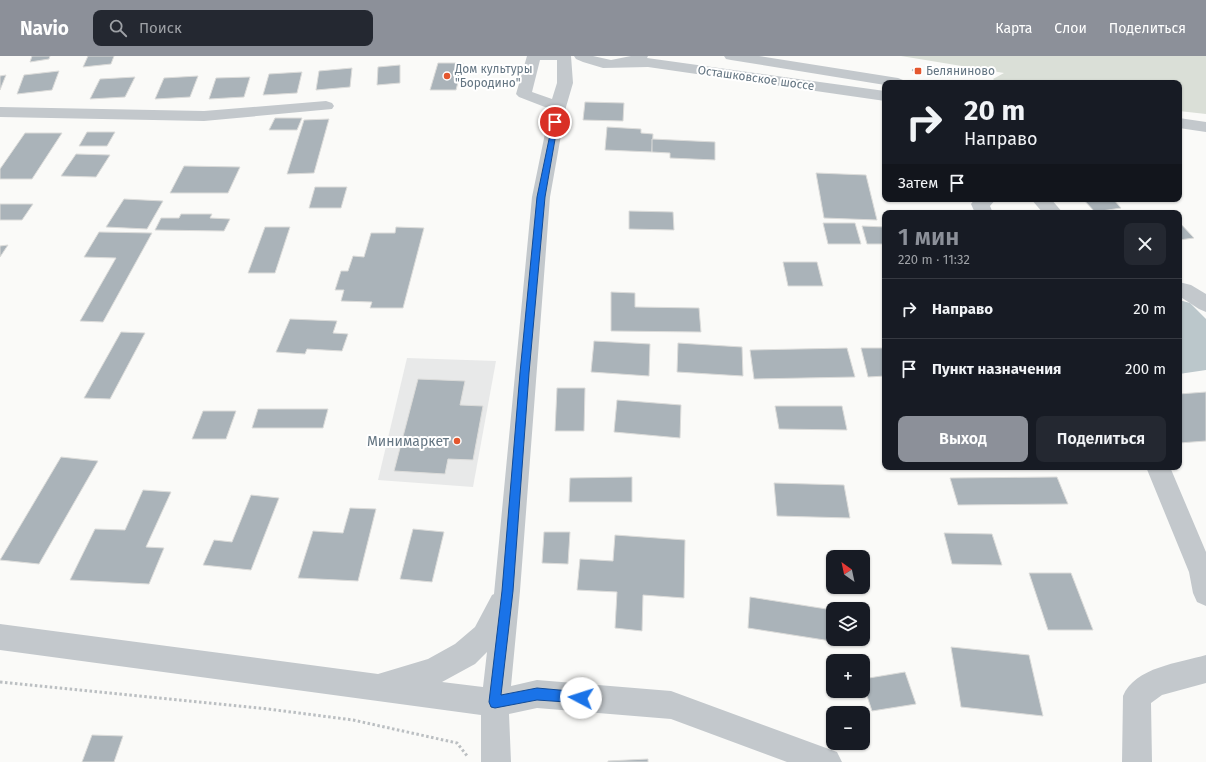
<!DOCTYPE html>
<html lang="ru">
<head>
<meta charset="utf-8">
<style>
	:root { --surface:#171b24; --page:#242831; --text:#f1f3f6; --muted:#9ea1a6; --line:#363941; --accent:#8c9099 }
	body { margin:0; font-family:"Fira Sans",sans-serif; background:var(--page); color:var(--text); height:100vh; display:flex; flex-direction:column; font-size:15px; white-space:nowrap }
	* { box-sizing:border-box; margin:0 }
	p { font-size:13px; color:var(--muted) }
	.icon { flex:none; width:22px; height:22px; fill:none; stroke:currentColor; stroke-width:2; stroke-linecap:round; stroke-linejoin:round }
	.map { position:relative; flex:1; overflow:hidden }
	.panel { position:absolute; left:882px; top:154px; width:300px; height:260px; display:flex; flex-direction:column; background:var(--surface); border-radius:8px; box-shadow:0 1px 3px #0004 }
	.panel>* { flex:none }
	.guide { position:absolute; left:882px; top:24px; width:300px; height:122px; border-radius:8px; box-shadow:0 1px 3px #0004; background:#171b24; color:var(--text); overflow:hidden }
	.needle { width:26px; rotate:327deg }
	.tools { position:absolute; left:826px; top:494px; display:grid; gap:8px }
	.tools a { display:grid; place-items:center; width:44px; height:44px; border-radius:8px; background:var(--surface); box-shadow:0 1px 3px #0004; font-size:20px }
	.pin { position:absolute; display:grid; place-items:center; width:34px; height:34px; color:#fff; margin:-17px; border:2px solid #fff; border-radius:50%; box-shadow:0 1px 4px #0007 }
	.me { position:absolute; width:44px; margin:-22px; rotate:275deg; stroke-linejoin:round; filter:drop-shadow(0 0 3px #0008) }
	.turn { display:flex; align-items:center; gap:14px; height:84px; padding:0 16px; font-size:18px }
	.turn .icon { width:52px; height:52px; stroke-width:2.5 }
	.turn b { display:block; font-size:28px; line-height:34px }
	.then { display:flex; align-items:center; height:38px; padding:0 16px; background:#0003; gap:8px; font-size:15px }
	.round { display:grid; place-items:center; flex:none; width:42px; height:42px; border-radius:8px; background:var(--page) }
	.overview { display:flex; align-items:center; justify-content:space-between; height:68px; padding:0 16px }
	h1 { font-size:24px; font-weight:600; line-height:30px; color:var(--accent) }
	.cta { display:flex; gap:8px; margin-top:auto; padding:8px 16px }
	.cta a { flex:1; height:46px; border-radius:8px; background:var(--accent); color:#fff; font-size:16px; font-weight:600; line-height:46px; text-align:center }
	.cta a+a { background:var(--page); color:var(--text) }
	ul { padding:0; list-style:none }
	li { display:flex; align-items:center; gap:12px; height:60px; padding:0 16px; border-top:1px solid var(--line) }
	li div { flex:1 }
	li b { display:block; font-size:15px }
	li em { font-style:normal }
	header { display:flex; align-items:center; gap:24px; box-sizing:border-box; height:56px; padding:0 20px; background:var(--accent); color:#fff }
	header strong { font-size:19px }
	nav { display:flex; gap:22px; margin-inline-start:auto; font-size:14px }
	.search { width:280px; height:36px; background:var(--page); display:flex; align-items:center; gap:10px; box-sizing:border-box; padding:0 14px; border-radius:8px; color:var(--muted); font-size:15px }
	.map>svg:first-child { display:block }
	.built { fill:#e8e9e9 }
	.green { fill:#dadfd7 }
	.water { fill:#bbc7cb }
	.building { fill:#aab3b9; stroke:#dcdcda }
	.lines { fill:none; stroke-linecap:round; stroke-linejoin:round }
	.path-far1 { stroke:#bbbfc2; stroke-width:2; stroke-dasharray:1.5 1.5; stroke-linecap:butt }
	.path { stroke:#bbbfc2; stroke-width:3; stroke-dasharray:2.5 2.5; stroke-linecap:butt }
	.minor { fill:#c3c8cc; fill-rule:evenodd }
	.route { fill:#1a73e8; stroke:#114b97 }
	.poi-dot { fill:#e4572e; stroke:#fff; stroke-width:1.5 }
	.labels { text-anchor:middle; stroke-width:4; stroke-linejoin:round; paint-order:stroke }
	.far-poi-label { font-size:12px; fill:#657683; stroke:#fff; text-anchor:start }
	.far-street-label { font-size:12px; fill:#657683; stroke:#fff }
	.poi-label { font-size:14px; fill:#657683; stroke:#fff; text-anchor:end }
</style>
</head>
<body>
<header>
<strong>Navio</strong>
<div class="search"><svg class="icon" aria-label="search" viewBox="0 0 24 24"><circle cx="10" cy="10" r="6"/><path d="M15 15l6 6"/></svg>Поиск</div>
<nav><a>Карта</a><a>Слои</a><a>Поделиться</a></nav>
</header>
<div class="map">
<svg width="1206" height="706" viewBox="0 0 1206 706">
	<rect width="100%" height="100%" fill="#fafaf8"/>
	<path class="built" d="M407,302L496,305L473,431L378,424Z"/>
	<path class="green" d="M901,0H1206V58L1179,55V27H997L993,23L1004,17Z"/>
	<path class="water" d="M1179,244L1190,247L1206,263V314L1179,318Z"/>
	<g class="building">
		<path d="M32,0H50L49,3L30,6Z"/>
		<path d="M88,0H114L111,8L83,11Z"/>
		<path d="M438,7H463L456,34H430Z"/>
		<path d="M400,9V27L377,29L378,11Z"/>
		<path d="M352,12L350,31L316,34L319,15Z"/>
		<path d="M59,15L52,34L17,38L24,19Z"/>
		<path d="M302,16L297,37L263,39L269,18Z"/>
		<path d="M6,19L0,34V20Z"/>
		<path d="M198,20L190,41L155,43L164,22Z"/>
		<path d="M135,21L125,41L90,43L100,23Z"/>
		<path d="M250,21L244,41L209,43L216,22Z"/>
		<path d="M585,46L624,47L623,65L583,64Z"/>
		<path d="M275,62H302L297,74H269Z"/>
		<path d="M329,63L314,117L287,118L304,64Z"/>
		<path d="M607,71L641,73V77L653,78L652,96L605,94Z"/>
		<path d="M87,76H115L107,90H79Z"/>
		<path d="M25,77H62L32,123H0V113Z"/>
		<path d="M652,83L715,86V104L670,102V97L652,96Z"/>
		<path d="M76,98L110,99L96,121L61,120Z"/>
		<path d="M184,110L240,111L228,137H170Z"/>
		<path d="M816,117L866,119L877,164L824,162Z"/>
		<path d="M315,131H347L341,152H309Z"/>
		<path d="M124,143L163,145L147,173L106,171Z"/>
		<path d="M1083,143H1113L1121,152L1095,156Z"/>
		<path d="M0,148H33L22,164H0Z"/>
		<path d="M629,155L673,156L674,174L629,173Z"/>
		<path d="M181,158H212L210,162L230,163L224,175L155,174L161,162H179Z"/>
		<path d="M1179,166L1194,182L1179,184Z"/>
		<path d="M823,167H855L861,188H828Z"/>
		<path d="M862,170L885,171V188H867Z"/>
		<path d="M265,171H290L275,217H248Z"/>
		<path d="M396,171L424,172L403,252H370L372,246L341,245L344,234H335L341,215H348L353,200L364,201L371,177H395Z"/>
		<path d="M99,176L152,177L103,266L80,265L116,202L84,201Z"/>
		<path d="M8,189L0,201V190Z"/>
		<path d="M783,206H817L823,230H788Z"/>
		<path d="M611,236L635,237V251L699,252L701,276L611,275Z"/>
		<path d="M290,263L337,265L333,277L348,278L342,295L307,293L305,298L276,296Z"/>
		<path d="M121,276L145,277L110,343L84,342Z"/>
		<path d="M594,285L650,288L649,320L591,316Z"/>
		<path d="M678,287L742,291L743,320L677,316Z"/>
		<path d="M847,292L855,321L754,323L750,294Z"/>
		<path d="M861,292H885V320L868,321Z"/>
		<path d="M418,323L465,325L460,349L483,350L473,404L448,403L445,418L394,415Z"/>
		<path d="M557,332H585L584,375H555Z"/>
		<path d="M1206,336V385L1179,387V338Z"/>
		<path d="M617,344L681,349L680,382L614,376Z"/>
		<path d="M775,350H842L847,374L779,373Z"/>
		<path d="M258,353H328L323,372H252Z"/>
		<path d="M203,355H236L226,383H192Z"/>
		<path d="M61,401L98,405L39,508L0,504Z"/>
		<path d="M632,421V446H569L570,422Z"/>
		<path d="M1057,421L1068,448L958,449L950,422Z"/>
		<path d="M774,427L844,429L850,462L777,460Z"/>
		<path d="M143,434L171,436L146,491L164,492L149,528L70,524L95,473L125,474Z"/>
		<path d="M251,439L279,442L251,514L203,509L214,484L232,486Z"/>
		<path d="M350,452L376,453L358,525L298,522L313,475L343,477Z"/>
		<path d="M413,473L444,476L432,526L400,523Z"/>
		<path d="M544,476H570L568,508L542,507Z"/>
		<path d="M944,477L992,478L1002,509L952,508Z"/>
		<path d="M615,479L685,484L684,542L643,539L642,575L615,572L617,536L577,534L580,503L613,505Z"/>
		<path d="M1029,517H1071L1093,574H1048Z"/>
		<path d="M750,541L833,554V583H850V588L748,572Z"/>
		<path d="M951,591L1029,599L1043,660L961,651Z"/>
		<path d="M905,616L916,648L872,655L863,628V623Z"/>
		<path d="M92,679L123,680L114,706H82Z"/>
		<path d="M648,703V706H608V705Z"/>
	</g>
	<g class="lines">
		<path class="path-far1" d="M912,14L918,15"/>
		<path class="path" d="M0,626L268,653L353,664L457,687L468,701"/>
		<g class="minor">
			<path d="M527,0H571L573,27L566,51L550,141L520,535L511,630L537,624L671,635L837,696L842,706H787L671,663L537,652L509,658L511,706H481V659L0,594V568L378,618L428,603L455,588L475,571L492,539L494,538L532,141L550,53L519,41L516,38ZM540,4H557V27L552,43L532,36ZM487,596L483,631L442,626L475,608Z"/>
			<path d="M574,0H593L611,4L631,0H648L647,2L885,35V45L648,11L603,12L583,6L576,3Z"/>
			<path d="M724,0H759L898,22L903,24L906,27H885V29L731,4L726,3Z"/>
			<path d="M326,45L332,47L334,50L332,53L204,65L0,61V51L204,55Z"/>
			<path d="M1179,62L1206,66V76L1179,72Z"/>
			<path d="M975,143H996L990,150L993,157H975L971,148Z"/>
			<path d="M1031,143H1051L1063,157H1043Z"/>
			<path d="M1179,226L1191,229L1206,238V256L1199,253L1179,240Z"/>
			<path d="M1146,411H1170L1206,496V550L1197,546L1193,537L1189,516Z"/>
			<path d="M1206,599V627L1162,639L1151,647L1152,706H1122L1123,640C1135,611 1179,607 1206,599Z"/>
		</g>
	</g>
	<path class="route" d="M553,64L558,66L545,141L529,317L513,535L501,639L537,632L581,636L585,638L587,642L585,646L581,647L537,644L495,652L491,651L489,646L502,535L520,317L537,141Z"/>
	<g class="poi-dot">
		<rect x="914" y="11" width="8" height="8" rx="2"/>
		<circle cx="447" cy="20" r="4"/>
		<circle cx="457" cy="385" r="4"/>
	</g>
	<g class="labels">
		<g class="far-poi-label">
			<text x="455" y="17">Дом культуры<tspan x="455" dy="14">"Бородино"</tspan></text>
			<text x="926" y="19">Беляниново</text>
		</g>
		<g class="far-street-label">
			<text transform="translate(756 22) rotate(8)" y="4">Осташковское шоссе</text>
		</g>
		<g class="poi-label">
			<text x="449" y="390">Минимаркет</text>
		</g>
	</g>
</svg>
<div class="tools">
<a><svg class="needle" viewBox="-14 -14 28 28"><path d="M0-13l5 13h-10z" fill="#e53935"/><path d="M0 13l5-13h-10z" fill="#9ea1a6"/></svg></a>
<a><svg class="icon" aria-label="layers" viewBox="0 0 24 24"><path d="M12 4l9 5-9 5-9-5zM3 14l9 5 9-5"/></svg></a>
<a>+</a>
<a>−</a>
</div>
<div class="pin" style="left:555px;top:66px;background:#d93025"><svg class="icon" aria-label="arrive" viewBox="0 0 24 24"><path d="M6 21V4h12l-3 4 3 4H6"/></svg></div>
<svg class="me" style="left:581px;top:642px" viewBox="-20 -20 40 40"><circle r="19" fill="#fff"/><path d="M0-13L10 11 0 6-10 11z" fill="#1a73e8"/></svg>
<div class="guide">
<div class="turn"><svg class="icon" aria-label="right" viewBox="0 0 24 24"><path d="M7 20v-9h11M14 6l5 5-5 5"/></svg><div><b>20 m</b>Направо</div></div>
<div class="then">Затем<svg class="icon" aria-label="arrive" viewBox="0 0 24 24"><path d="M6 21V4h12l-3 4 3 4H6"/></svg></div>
</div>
<section class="panel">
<div class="overview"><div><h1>1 мин</h1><p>220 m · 11:32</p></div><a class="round"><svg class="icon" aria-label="close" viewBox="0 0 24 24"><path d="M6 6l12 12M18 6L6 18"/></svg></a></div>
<ul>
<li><svg class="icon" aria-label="right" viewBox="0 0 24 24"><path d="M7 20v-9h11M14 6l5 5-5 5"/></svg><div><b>Направо</b></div><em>20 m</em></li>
<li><svg class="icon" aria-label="arrive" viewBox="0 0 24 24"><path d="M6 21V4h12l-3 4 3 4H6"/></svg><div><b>Пункт назначения</b></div><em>200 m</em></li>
</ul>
<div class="cta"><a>Выход</a><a>Поделиться</a></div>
</section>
</div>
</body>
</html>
